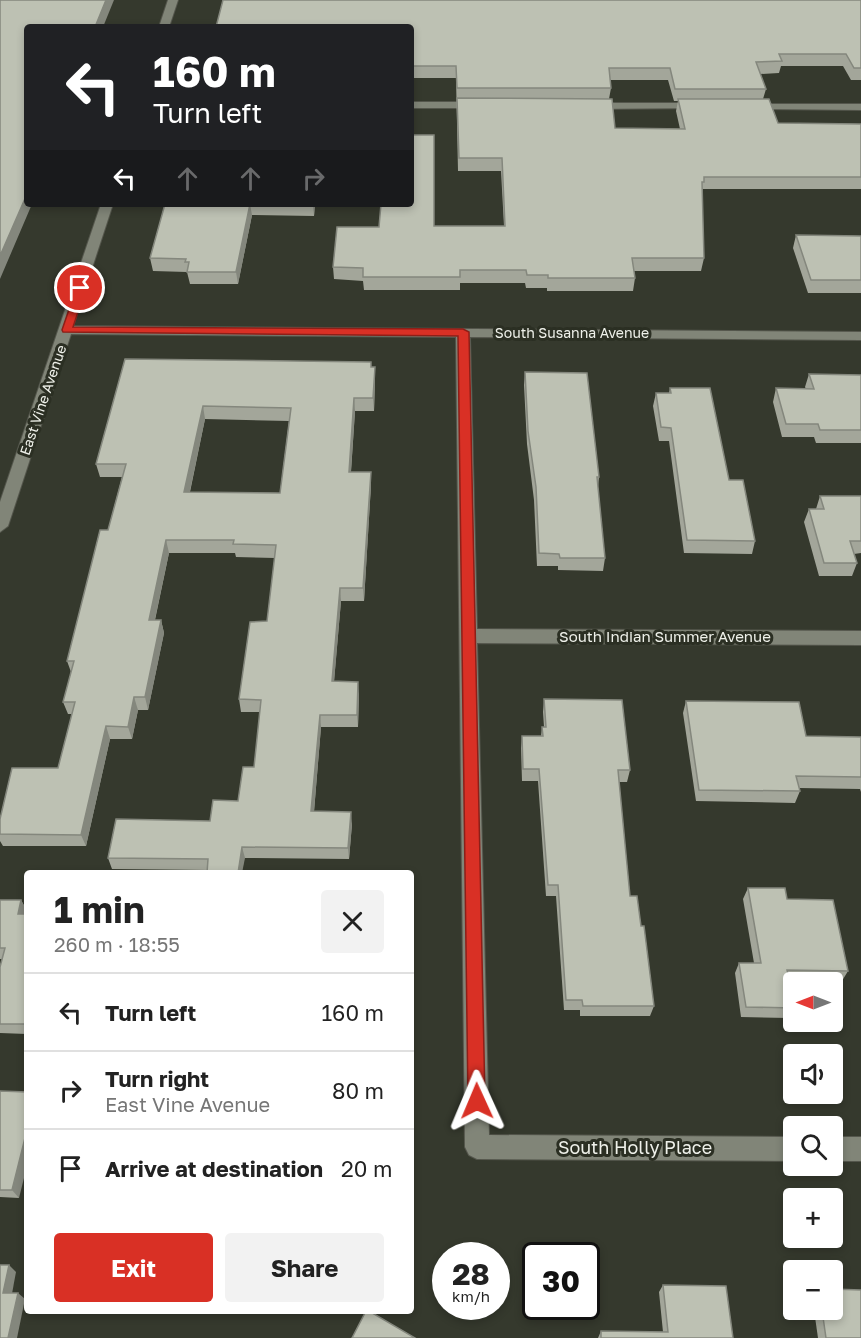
<!DOCTYPE html>
<html lang="en">
<head>
<meta charset="utf-8">
<style>
	:root { --surface:#fff; --page:#f2f2f2; --text:#222; --muted:#767676; --line:#e0e0e0; --accent:#d93025 }
	body { margin:0; font-family:"Golos Text",sans-serif; background:var(--page); color:var(--text); height:100vh; display:flex; flex-direction:column; font-size:22px; white-space:nowrap }
	* { box-sizing:border-box; margin:0 }
	p { font-size:20px; color:var(--muted) }
	.icon { flex:none; width:33px; height:33px; fill:none; stroke:currentColor; stroke-width:2; stroke-linecap:round; stroke-linejoin:round }
	.map { position:relative; flex:1; overflow:hidden }
	.details { position:absolute; left:24px; top:870px; width:390px; height:444px; display:flex; flex-direction:column; background:var(--surface); border-radius:6px; box-shadow:0 3px 9px #0003 }
	.details>* { flex:none }
	.guide { position:absolute; left:24px; top:24px; width:390px; height:183px; border-radius:6px; box-shadow:0 3px 9px #0003; background:#202124; color:#fff; overflow:hidden }
	.needle { width:39px; rotate:270deg }
	.tools { position:absolute; left:783px; top:972px; display:grid; gap:12px }
	.tools a { display:grid; place-items:center; width:60px; height:60px; border-radius:6px; background:var(--surface); box-shadow:0 3px 9px #0003; font-size:30px }
	.speed { position:absolute; left:432px; top:1242px; display:flex; gap:12px; font-size:30px; font-weight:700; text-align:center }
	.speed>* { display:grid; place-content:center; width:78px; height:78px; border-radius:50%; background:var(--surface); box-shadow:0 3px 9px #0003; line-height:1 }
	.speed small { font-size:15px; font-weight:400 }
	.speed .limit { border:3px solid #111; border-radius:9px; background:#fff; color:#111 }
	.pin { position:absolute; display:grid; place-items:center; width:51px; height:51px; color:#fff; margin:-26px; border:3px solid #fff; border-radius:50%; box-shadow:0 2px 6px #0007 }
	.me { position:absolute; width:66px; margin:-33px; rotate:359deg; stroke-linejoin:round; filter:drop-shadow(0 0 4px #0008) }
	.turn { display:flex; align-items:center; gap:21px; height:126px; padding:0 30px; font-size:27px }
	.turn .icon { width:78px; height:78px; stroke-width:2.5 }
	.turn b { display:block; font-size:42px; line-height:51px }
	.lanes { display:flex; align-items:center; height:57px; padding:0 30px; background:#0003; justify-content:center; gap:30px; direction:ltr }
	.lanes .off { opacity:.35 }
	.round { display:grid; place-items:center; flex:none; width:63px; height:63px; border-radius:6px; background:var(--page) }
	.head { display:flex; align-items:center; justify-content:space-between; height:102px; padding:0 30px }
	h1 { font-size:36px; font-weight:700; line-height:45px }
	.primary-button { display:flex; gap:12px; margin-top:auto; padding:12px 30px }
	.primary-button a { flex:1; height:69px; border-radius:6px; background:var(--accent); color:#fff; font-size:24px; font-weight:700; line-height:69px; text-align:center }
	.primary-button a+a { background:var(--page); color:var(--text) }
	ul { padding:0; list-style:none }
	li { display:flex; align-items:center; gap:18px; height:78px; padding:0 30px; border-top:2px solid var(--line) }
	li div { flex:1 }
	li b { display:block; font-size:22px }
	li em { font-style:normal }
	.map>svg:first-child { display:block }
	.lines { fill:none; stroke-linecap:round; stroke-linejoin:round }
	.minor-casing { stroke:#54564c; stroke-width:2 }
	.minor { fill:#818578; fill-rule:evenodd }
	.wall { fill:#a3a69a; fill-rule:evenodd }
	.shaded-wall { fill:#84877d }
	.building { fill:#bdc1b3; stroke:#84877d; stroke-width:1.5; fill-rule:evenodd }
	.route { fill:#d93025; stroke:#8d1f18; stroke-width:1.5 }
	.labels { text-anchor:middle; stroke-width:6; stroke-linejoin:round; paint-order:stroke }
	.far-street-label { font-size:14px; fill:#eff1ea; stroke:#2b2f23 }
	.street-label { font-size:15px; fill:#eff1ea; stroke:#2b2f23 }
	.near-street-label { font-size:18px; fill:#eff1ea; stroke:#2b2f23 }
</style>
</head>
<body>
<div class="map">
<svg width="861" height="1338" viewBox="0 0 861 1338">
	<rect width="100%" height="100%" fill="#35392d"/>
	<g class="lines">
		<defs>
			<g id="minor">
				<path d="M168,0H178L169,27H159Z"/>
				<path d="M411,102H481L487,105L481,108H411Z"/>
				<path d="M700,103L706,106L704,108L590,109L584,106L590,103Z"/>
				<path d="M745,104H861V110L749,109L743,106Z"/>
				<path d="M101,204H113L73,326L861,332V340L470,337L477,629L861,631V645L477,643L489,1135L794,1137V1161L477,1159L469,1155L465,1147L456,337L71,334L8,526L0,532V502Z"/>
				<rect x="832" y="1137" width="29" height="24"/>
			</g>
		</defs>
		<use href="#minor" class="minor-casing"/>
		<use href="#minor" class="minor"/>
	</g>
	<g class="wall">
		<path d="M861,0V80H851L843,66H781L779,73L760,74L766,89L763,99L778,123L861,124V189H703L702,194L704,258L701,271H634L635,278L633,291H547V288H526L525,283H460V290H364L363,281L334,279L333,267L434,226H504L501,171H458L456,78H411V27ZM610,80H668L674,101H678L676,111L680,129L615,128L609,99L611,88Z"/>
		<path d="M165,204H315L314,216L252,215L238,284H190L187,272L153,271L150,258Z"/>
		<path d="M796,235L861,236V293H808L793,248Z"/>
		<path d="M125,359L372,367L375,380L374,411H355L351,472H371V485L364,601H341L334,681L359,694L358,727H321L314,812L352,824L349,859L245,858L207,870L112,869L108,858L210,821L238,801L254,767L260,712H241L239,699L267,621L275,558L236,557L235,553H169L155,620H161L164,633L148,710H138L132,739H110L86,846H3L0,841V819L58,768L72,714H68L63,702L71,672L67,661L108,530L122,477H100L96,464ZM205,419L289,421L280,493L190,492Z"/>
		<path d="M525,372L599,477L598,487L605,558L603,571L558,570V566H537L534,500L527,444L524,385Z"/>
		<path d="M809,374L861,375V443H816L814,437H782L773,402L776,388L806,389L805,387Z"/>
		<path d="M670,388L729,480L755,541L752,554L684,553L669,441H659L653,406L656,393H669Z"/>
		<path d="M820,496H861V553L854,554L857,563L852,576H819L804,522L809,509H816Z"/>
		<path d="M544,699L630,770L627,782H619L630,896L641,926L654,1006L650,1016H580V1010H564L556,896H546L538,781H522L521,748L522,736H541L542,727H544L543,712Z"/>
		<path d="M686,701L806,736L861,737V792L860,789L799,788L800,791L795,803L696,801L683,713Z"/>
		<path d="M748,888L787,899L848,971L842,981H789L794,1002V1010L789,1018L741,1017L735,973L739,963H754L743,899Z"/>
		<path d="M0,900H21L27,911V1034L0,1033V967L2,959H0Z"/>
		<path d="M0,1091L19,1198L0,1197Z"/>
		<path d="M663,1285L733,1338H598L601,1331L663,1332L659,1292Z"/>
		<path d="M814,1310H832L861,1338H818Z"/>
	</g>
	<g class="shaded-wall">
		<path d="M106,0H114L103,27H95Z"/>
		<path d="M27,194V204H32L0,279V256Z"/>
		<path d="M250,204L252,215L238,284L236,272Z"/>
		<path d="M313,204H315L314,216Z"/>
		<path d="M375,367V380L374,411L373,398Z"/>
		<path d="M354,398L355,411L350,485L349,472Z"/>
		<path d="M203,406L205,419L187,505L184,492Z"/>
		<path d="M371,472V485L364,601L363,588Z"/>
		<path d="M166,540L169,553L152,633L149,620Z"/>
		<path d="M340,588L341,601L333,694L332,681Z"/>
		<path d="M161,620L164,633L148,710L145,697Z"/>
		<path d="M358,682L359,694L358,727L357,715Z"/>
		<path d="M134,697L138,710L132,739L128,727Z"/>
		<path d="M320,715L321,727L313,823L311,811Z"/>
		<path d="M106,726L110,739L86,846L81,835Z"/>
		<path d="M351,812L352,824L349,859L348,848Z"/>
		<path d="M242,847L245,858L242,873H238Z"/>
		<path d="M21,900L27,911L24,925L18,914Z"/>
		<path d="M27,1130V1166L19,1198L12,1190Z"/>
		<path d="M9,1265L16,1272L11,1299L3,1293Z"/>
		<path d="M18,1293L25,1299L17,1338H8Z"/>
	</g>
	<g class="building">
		<path d="M0,0H106L95,27H27V194L0,256Z"/>
		<path d="M223,0H861V68H854L846,54H779L782,61L756,62L766,89H675L670,68H609L611,88H457L456,66H411V27H216Z"/>
		<path d="M457,98L612,99L615,128L685,129L678,99H769L778,123L861,124V177H704V182H702L704,258H632L635,278H548V275H527L526,270H460V277H363V268L333,267L337,227H379L381,204H411V135H434V226H505L502,158H459Z"/>
		<path d="M165,204H250L236,272H187L189,262H185L186,259L150,258Z"/>
		<path d="M796,235L861,236V280H811Z"/>
		<path d="M125,359L371,362V367H375L373,398H354L349,472H371L363,588H340L332,681L358,682L357,715H320L311,811L351,812L348,848L242,847L238,873H207L208,859L108,858L116,819L210,821L213,800L238,801L243,767H254L261,700L239,699L250,622L267,621L276,545L233,544L234,540H166L149,620H161L145,697H134L128,727L106,726L81,835L0,834V819L12,768H58L75,702H63L74,661H67L100,530H108L126,464H96ZM203,406L291,408L280,493L184,492Z"/>
		<path d="M525,372L587,373L599,477H597L605,558H560L559,554L539,553L536,487L528,431Z"/>
		<path d="M809,374L861,375V430H820L818,424H786L776,388L814,389Z"/>
		<path d="M670,388H710L729,480H743L755,541L687,540L671,428L661,427L656,393H671Z"/>
		<path d="M820,496H861V541H850L857,563H824L809,509H824Z"/>
		<path d="M544,699L622,700L630,770H618L630,896H637L641,926H644L654,1006H583L582,1000H566L558,885H548L539,769H523L522,736H543L542,727H546Z"/>
		<path d="M686,701L799,702L806,736L861,737V777L796,776L800,791L699,790Z"/>
		<path d="M748,888H785L787,899L833,900L848,971L787,970L794,1002V1008L746,1007L739,963H761Z"/>
		<path d="M0,900H21L18,914H27V1024H0V967L5,948H0Z"/>
		<path d="M0,1091L27,1092V1130L12,1190H0Z"/>
		<path d="M0,1265H9L3,1293H18L8,1338H0Z"/>
		<path d="M663,1285L726,1286L733,1338H601V1331L668,1332Z"/>
		<path d="M832,1289L861,1290V1338H826L822,1310H832Z"/>
		<path d="M366,1311H369L415,1338H352Z"/>
	</g>
	<path class="route" d="M77,286L86,288L73,327L463,329L469,332L485,1101L483,1107L477,1109L470,1107L468,1101L458,336L63,332L62,330Z"/>
	<g class="labels">
		<g class="far-street-label">
			<text x="572" y="338">South Susanna Avenue</text>
			<text transform="translate(43 400) rotate(-71)" y="5">East Vine Avenue</text>
		</g>
		<g class="street-label">
			<text x="665" y="642">South Indian Summer Avenue</text>
		</g>
		<g class="near-street-label">
			<text x="635" y="1154">South Holly Place</text>
		</g>
	</g>
</svg>
<div class="tools">
<a><svg class="needle" viewBox="-14 -14 28 28"><path d="M0-13l5 13h-10z" fill="#e53935"/><path d="M0 13l5-13h-10z" fill="#767676"/></svg></a>
<a><svg class="icon" aria-label="sound" viewBox="0 0 24 24"><path d="M4 9h4l5-4v14l-5-4H4zM17 9q2 3 0 6"/></svg></a>
<a><svg class="icon" aria-label="search" viewBox="0 0 24 24"><circle cx="10" cy="10" r="6"/><path d="M15 15l6 6"/></svg></a>
<a>+</a>
<a>−</a>
</div>
<div class="speed"><div>28<small>km/h</small></div><div class="limit">30</div></div>
<div class="pin" style="left:80px;top:288px;background:#d93025"><svg class="icon" aria-label="arrive" viewBox="0 0 24 24"><path d="M6 21V4h12l-3 4 3 4H6"/></svg></div>
<svg class="me" style="left:477px;top:1101px" viewBox="-20 -20 40 40"><path d="M0-17L14 15 0 8-14 15z" fill="#d93025" stroke="#fff" stroke-width="4"/></svg>
<div class="guide">
<div class="turn"><svg class="icon" aria-label="left" viewBox="0 0 24 24"><path d="M17 20v-9H6M10 6l-5 5 5 5"/></svg><div><b>160 m</b>Turn left</div></div>
<div class="lanes"><svg class="icon" aria-label="left" viewBox="0 0 24 24"><path d="M17 20v-9H6M10 6l-5 5 5 5"/></svg><svg class="icon off" aria-label="ahead" viewBox="0 0 24 24"><path d="M12 20V5M6 11l6-6 6 6"/></svg><svg class="icon off" aria-label="ahead" viewBox="0 0 24 24"><path d="M12 20V5M6 11l6-6 6 6"/></svg><svg class="icon off" aria-label="right" viewBox="0 0 24 24"><path d="M7 20v-9h11M14 6l5 5-5 5"/></svg></div>
</div>
<section class="details">
<div class="head"><div><h1>1 min</h1><p>260 m · 18:55</p></div><a class="round"><svg class="icon" aria-label="close" viewBox="0 0 24 24"><path d="M6 6l12 12M18 6L6 18"/></svg></a></div>
<ul>
<li><svg class="icon" aria-label="left" viewBox="0 0 24 24"><path d="M17 20v-9H6M10 6l-5 5 5 5"/></svg><div><b>Turn left</b></div><em>160 m</em></li>
<li><svg class="icon" aria-label="right" viewBox="0 0 24 24"><path d="M7 20v-9h11M14 6l5 5-5 5"/></svg><div><b>Turn right</b><p>East Vine Avenue</p></div><em>80 m</em></li>
<li><svg class="icon" aria-label="arrive" viewBox="0 0 24 24"><path d="M6 21V4h12l-3 4 3 4H6"/></svg><div><b>Arrive at destination</b></div><em>20 m</em></li>
</ul>
<div class="primary-button"><a>Exit</a><a>Share</a></div>
</section>
</div>
</body>
</html>
